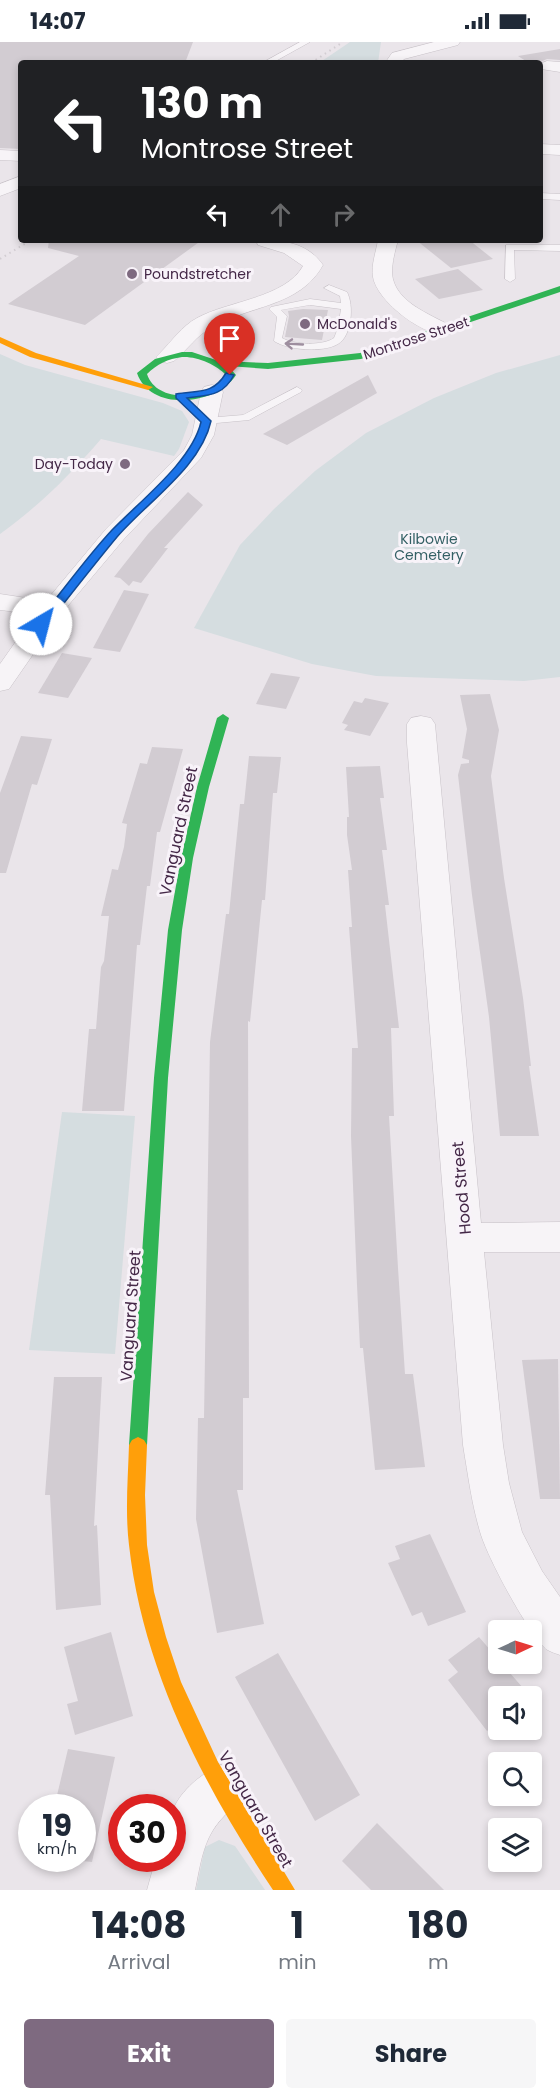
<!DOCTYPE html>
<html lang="en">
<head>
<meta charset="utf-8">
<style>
	:root { --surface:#fff; --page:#f6f6f7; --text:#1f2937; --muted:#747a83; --accent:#7e6a80 }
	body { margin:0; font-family:Poppins,sans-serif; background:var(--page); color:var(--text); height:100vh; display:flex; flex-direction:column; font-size:22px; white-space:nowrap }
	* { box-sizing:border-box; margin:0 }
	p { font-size:20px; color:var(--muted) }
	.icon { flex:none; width:33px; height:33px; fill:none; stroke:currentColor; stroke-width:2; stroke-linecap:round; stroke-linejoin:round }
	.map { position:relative; height:1848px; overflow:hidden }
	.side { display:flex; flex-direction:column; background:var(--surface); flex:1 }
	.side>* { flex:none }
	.top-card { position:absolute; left:18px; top:18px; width:525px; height:183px; border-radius:6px; box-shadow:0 3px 9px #0003; background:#202124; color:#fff; overflow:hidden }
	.needle { width:39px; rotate:86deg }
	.controls { position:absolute; left:488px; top:1578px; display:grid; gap:12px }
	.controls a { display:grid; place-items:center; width:54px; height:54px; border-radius:6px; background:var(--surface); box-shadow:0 3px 9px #0003; font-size:30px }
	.speed { position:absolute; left:18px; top:1752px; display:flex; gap:12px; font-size:30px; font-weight:700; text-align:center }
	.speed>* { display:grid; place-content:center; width:78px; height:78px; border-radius:50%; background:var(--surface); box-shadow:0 3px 9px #0003; line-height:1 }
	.speed small { font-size:15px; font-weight:400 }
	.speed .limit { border:9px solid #d22; background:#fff; color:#111 }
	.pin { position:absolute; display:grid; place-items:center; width:51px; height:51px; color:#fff; margin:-62px -26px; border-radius:50% 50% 50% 0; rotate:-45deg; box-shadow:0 0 6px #0007 }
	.pin .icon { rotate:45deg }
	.me { position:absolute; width:66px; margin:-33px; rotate:37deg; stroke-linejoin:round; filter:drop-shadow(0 0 4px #0008) }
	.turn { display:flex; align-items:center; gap:21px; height:126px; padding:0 24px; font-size:27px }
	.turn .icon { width:78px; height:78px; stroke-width:2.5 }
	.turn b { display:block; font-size:42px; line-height:51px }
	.lanes { display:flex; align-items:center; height:57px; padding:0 24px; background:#0003; justify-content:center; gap:30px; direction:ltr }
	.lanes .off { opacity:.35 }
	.eta { display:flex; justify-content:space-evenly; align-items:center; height:102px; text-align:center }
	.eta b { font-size:36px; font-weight:700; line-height:42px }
	.button { display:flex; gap:12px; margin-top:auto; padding:12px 24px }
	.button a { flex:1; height:69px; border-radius:6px; background:var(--accent); color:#fff; font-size:24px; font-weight:700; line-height:69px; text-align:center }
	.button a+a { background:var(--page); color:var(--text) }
	.status { display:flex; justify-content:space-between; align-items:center; height:42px; padding:0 30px; background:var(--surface); direction:ltr }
	.status svg { height:16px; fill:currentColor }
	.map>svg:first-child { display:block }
	.green { fill:#d5dde0 }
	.building { fill:#d2ccd2 }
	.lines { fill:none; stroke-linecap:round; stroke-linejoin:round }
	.lane-casing { stroke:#c8c2c8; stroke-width:1 }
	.street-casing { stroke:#c8c2c8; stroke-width:1 }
	.lane { fill:#f7f4f7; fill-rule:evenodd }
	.street { fill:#f7f4f7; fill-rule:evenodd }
	.fast { fill:#30b455; fill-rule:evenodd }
	.slow { fill:#ff9f0a; fill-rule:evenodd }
	.rail { stroke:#d2cdd2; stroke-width:2; stroke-dasharray:1.5 4; stroke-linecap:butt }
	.oneway { stroke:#9e8e9f }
	.route { fill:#1a73e8; stroke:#114b97; stroke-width:1.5 }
	.poi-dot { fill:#7e6a80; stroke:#f8f3f9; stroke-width:2 }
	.labels { text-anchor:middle; stroke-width:6; stroke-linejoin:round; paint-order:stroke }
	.far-poi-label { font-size:14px; fill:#442847; stroke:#f8f3f9; text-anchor:start }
	.far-street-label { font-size:14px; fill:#442847; stroke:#f8f3f9 }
	.far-park-label { font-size:14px; fill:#346065; stroke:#f8f3f9 }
	.street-label { font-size:16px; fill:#442847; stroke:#f8f3f9 }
</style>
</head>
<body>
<div class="status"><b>14:07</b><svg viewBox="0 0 49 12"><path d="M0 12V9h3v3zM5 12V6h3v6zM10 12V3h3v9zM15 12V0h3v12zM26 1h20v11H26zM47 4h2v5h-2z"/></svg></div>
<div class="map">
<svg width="560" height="1848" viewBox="0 0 560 1848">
	<rect width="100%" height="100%" fill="#eae5ea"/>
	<g class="green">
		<path d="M350,0H381L378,21H319Z"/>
		<path d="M0,312L25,323L163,361L182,369L189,380L179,407L174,414L101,397C68,435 41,462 0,492Z"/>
		<path d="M560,313V635L524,639L376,634L312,622L194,586L240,503L274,467L315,429L366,391L434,356L496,331Z"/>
		<path d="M62,1070L135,1074L115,1312L29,1308Z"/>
		<path d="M219,1798L235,1804L265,1848H196L205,1805Z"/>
	</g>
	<g class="building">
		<path d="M0,0H193L185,21H21V107L0,106Z"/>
		<path d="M560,7V18L547,17L538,21H529L518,14Z"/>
		<path d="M49,198H202L85,283L8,262L79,214L48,206Z"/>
		<path d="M416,198H469L493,217L451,226Z"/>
		<path d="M458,227L483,248L439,257L415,237Z"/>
		<path d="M303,267L328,268L322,298L285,295L289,274L288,269Z"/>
		<path d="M368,333L377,351L287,403L263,392Z"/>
		<path d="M188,450L203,463L164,506H168L141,541L133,539L129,544L120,536L114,535L148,492Z"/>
		<path d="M124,548L149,552L120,610L93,606Z"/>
		<path d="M62,611L92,616L68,656L38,651Z"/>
		<path d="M271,631L300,635L286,667L256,662Z"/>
		<path d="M490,652L499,688L491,734L504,836L523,956L531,1024H529L539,1094H500L489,975L472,853L458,733L461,722L469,721V718L462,716L467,687L460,653Z"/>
		<path d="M365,656L389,661L370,694L344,688L348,683L342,681L354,659L362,661Z"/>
		<path d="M21,694L52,697L37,743L32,742L6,831H0V751Z"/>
		<path d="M152,705L183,707L160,790H157L150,844H147L140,903H137L124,1069H82L89,987H96L101,925L104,919L109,874H101L112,827L118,828L124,805L127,782L122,781L130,754L140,721L147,722Z"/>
		<path d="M249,714L281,715L277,751H273L265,858H262L250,980L248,979L249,1356H243V1448H237L264,1582L217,1591L196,1477L198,1376H204L210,1000L226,872H229L240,762H244Z"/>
		<path d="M380,724L384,756H380L387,808H382L389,863H385L399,986H391L394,1074H389L398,1226L405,1332H413L425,1425L375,1428L363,1306H360L357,1243L351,1094L352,1006H358L349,885H352L348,828H352L347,793V775H349L346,725Z"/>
		<path d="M558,1317L560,1457H540L522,1318Z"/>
		<path d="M54,1335H102L94,1484L97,1483L101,1563L56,1568L50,1453H45Z"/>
		<path d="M430,1492L466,1570L428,1584L422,1570L412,1574L388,1521L400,1517L395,1504Z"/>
		<path d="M111,1590L133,1674L75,1693L67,1662L78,1659L64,1605Z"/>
		<path d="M479,1595L498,1617V1622H502L530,1654H498V1681L487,1689L448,1638L458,1630L448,1618Z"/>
		<path d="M278,1611L360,1753L315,1779L235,1635Z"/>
		<path d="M68,1707L115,1715L92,1820L82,1819V1766H54Z"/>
		<path d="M377,1781L444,1848H371L342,1819Z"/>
	</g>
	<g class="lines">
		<defs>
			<g id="lane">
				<path d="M300,0H310L272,21H262Z"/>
				<path d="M540,151L560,152V158L540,157Z"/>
				<path d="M506,203H560V209L514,208L515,237L510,240L505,237Z"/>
				<path d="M329,243L347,250C354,263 352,294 338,302C323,311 287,308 274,299L277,275L269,267L271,265L310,257L341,261L340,254L324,246ZM310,263L341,267L338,286L334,296C323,304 294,303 282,296L287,274L281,268Z"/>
				<path d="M297,345L302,348L301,350L249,378L206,382L201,379L206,376L243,373Z"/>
			</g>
			<g id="street">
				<path d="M434,0H460L458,3L404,17L401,21H385L392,11Z"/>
				<path d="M547,19L560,20V30L541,27L540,22Z"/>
				<path d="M540,102L560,103V113L540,112Z"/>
				<path d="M0,108L21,109V119L0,118Z"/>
				<path d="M21,134V146L0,154V142Z"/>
				<path d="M256,198C282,198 307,200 323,223C300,265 250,263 212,285C197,293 187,308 174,319L167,321L160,319L156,315L160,311C172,299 182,284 197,276C228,259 285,256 303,224L284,211L258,203Z"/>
				<path d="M378,198H398C395,209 392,220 392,231C394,260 430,272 451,284L454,288L451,292C427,298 377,260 373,235C371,223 376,210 378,198Z"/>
				<path d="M212,343L220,345L223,350L214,393L201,416L124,497L61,572L9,647L0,649V622L35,572L0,568V552L46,559L106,487L184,408L192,393L201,350L204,345Z"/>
				<path d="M421,674L431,676L435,682L481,1181L560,1180V1210H484L503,1403L509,1441L522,1490L542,1529L560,1555V1613C555,1611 547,1609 544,1605C525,1585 490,1520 481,1493C472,1464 468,1433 463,1403L407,701V682L411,676Z"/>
				<path d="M221,1723L237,1730L244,1746C235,1767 224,1771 213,1788C202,1805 199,1829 195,1848H147L156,1816H172C172,1802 169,1781 173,1768C181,1748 202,1731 221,1723Z"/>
			</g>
		</defs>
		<use href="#lane" class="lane-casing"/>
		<use href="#street" class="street-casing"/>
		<use href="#lane" class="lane"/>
		<use href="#street" class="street"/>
		<g class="fast">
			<path d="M560,244V250L361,317L268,327L228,324L236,333C216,364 150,370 137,331L155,317L182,310H192L219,319L268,321L360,311ZM182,315C197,314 217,323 226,333C211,358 157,363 147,332C157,322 168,317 182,315Z"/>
			<path d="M223,672L229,676L209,745L193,816L182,888L168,1036L147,1403L144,1408L138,1411L132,1408L129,1403L154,1036L168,888L181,816L197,745L217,676Z"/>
		</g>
		<g class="slow">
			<path d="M0,295L36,311L153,345L148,348L30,315L0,301Z"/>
			<path d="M138,1395L144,1398L147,1403L145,1453L147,1503L154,1550L166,1595L181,1640L218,1720L295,1848H273C204,1744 143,1629 129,1503C125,1470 128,1436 129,1403L132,1398Z"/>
		</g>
		<g class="rail">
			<path d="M311,21L343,0"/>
			<path d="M0,217L31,198"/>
		</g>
	</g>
	<defs><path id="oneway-shaft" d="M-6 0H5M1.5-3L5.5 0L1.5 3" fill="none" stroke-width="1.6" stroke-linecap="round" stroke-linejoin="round" transform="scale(1.5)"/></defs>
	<use class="oneway" href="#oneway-shaft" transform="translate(294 302) rotate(-177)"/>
	<path class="route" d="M226,331L234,333C223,354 209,353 187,356L211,379C201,425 147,460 117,495C92,525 69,555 45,585H37V580C62,550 85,517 112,488C141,458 192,419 201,380L176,356V352C198,348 213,353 226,331Z"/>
	<g class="poi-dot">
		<circle cx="132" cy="232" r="6"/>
		<circle cx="305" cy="282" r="6"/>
		<circle cx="125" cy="422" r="6"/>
	</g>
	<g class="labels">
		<g class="far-poi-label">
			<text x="144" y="237">Poundstretcher</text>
			<text x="317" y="287">McDonald's</text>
			<text x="113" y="427" text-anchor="end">Day-Today</text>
		</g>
		<g class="far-street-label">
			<text transform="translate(416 296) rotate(-18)" y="5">Montrose Street</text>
		</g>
		<g class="far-park-label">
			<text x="429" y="502">Kilbowie<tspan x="429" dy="16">Cemetery</tspan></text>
		</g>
		<g class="street-label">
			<text transform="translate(178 789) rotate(-78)" y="6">Vanguard Street</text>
			<text transform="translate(461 1146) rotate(-95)" y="6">Hood Street</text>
			<text transform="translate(130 1274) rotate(-86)" y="6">Vanguard Street</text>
			<text transform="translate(256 1767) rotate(60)" y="6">Vanguard Street</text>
		</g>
	</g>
</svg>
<div class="controls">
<a><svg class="needle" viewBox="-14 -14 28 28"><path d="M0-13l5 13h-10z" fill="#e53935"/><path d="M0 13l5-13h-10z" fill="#747a83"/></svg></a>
<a><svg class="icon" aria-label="sound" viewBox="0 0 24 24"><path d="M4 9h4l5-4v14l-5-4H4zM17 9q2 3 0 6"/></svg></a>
<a><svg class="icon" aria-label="search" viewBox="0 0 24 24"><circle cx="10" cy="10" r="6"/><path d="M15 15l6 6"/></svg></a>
<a><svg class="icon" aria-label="layers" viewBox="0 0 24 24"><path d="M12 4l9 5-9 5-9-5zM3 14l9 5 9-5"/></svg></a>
</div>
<div class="speed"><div>19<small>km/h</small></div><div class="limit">30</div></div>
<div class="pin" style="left:230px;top:333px;background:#d93025"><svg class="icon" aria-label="arrive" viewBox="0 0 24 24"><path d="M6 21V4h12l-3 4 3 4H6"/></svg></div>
<svg class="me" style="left:41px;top:582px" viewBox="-20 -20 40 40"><circle r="19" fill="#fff"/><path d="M0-13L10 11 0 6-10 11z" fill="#1a73e8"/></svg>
<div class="top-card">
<div class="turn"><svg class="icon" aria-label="left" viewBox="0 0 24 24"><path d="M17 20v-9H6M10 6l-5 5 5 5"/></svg><div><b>130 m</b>Montrose Street</div></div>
<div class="lanes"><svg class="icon" aria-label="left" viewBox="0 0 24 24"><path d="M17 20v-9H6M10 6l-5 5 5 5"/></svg><svg class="icon off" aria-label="ahead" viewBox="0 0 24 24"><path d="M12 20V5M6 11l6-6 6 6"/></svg><svg class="icon off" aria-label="right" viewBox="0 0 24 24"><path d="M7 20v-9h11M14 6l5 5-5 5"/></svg></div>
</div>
</div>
<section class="side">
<div class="eta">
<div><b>14:08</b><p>Arrival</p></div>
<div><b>1</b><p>min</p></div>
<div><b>180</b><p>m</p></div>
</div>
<div class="button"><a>Exit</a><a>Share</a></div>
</section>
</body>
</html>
